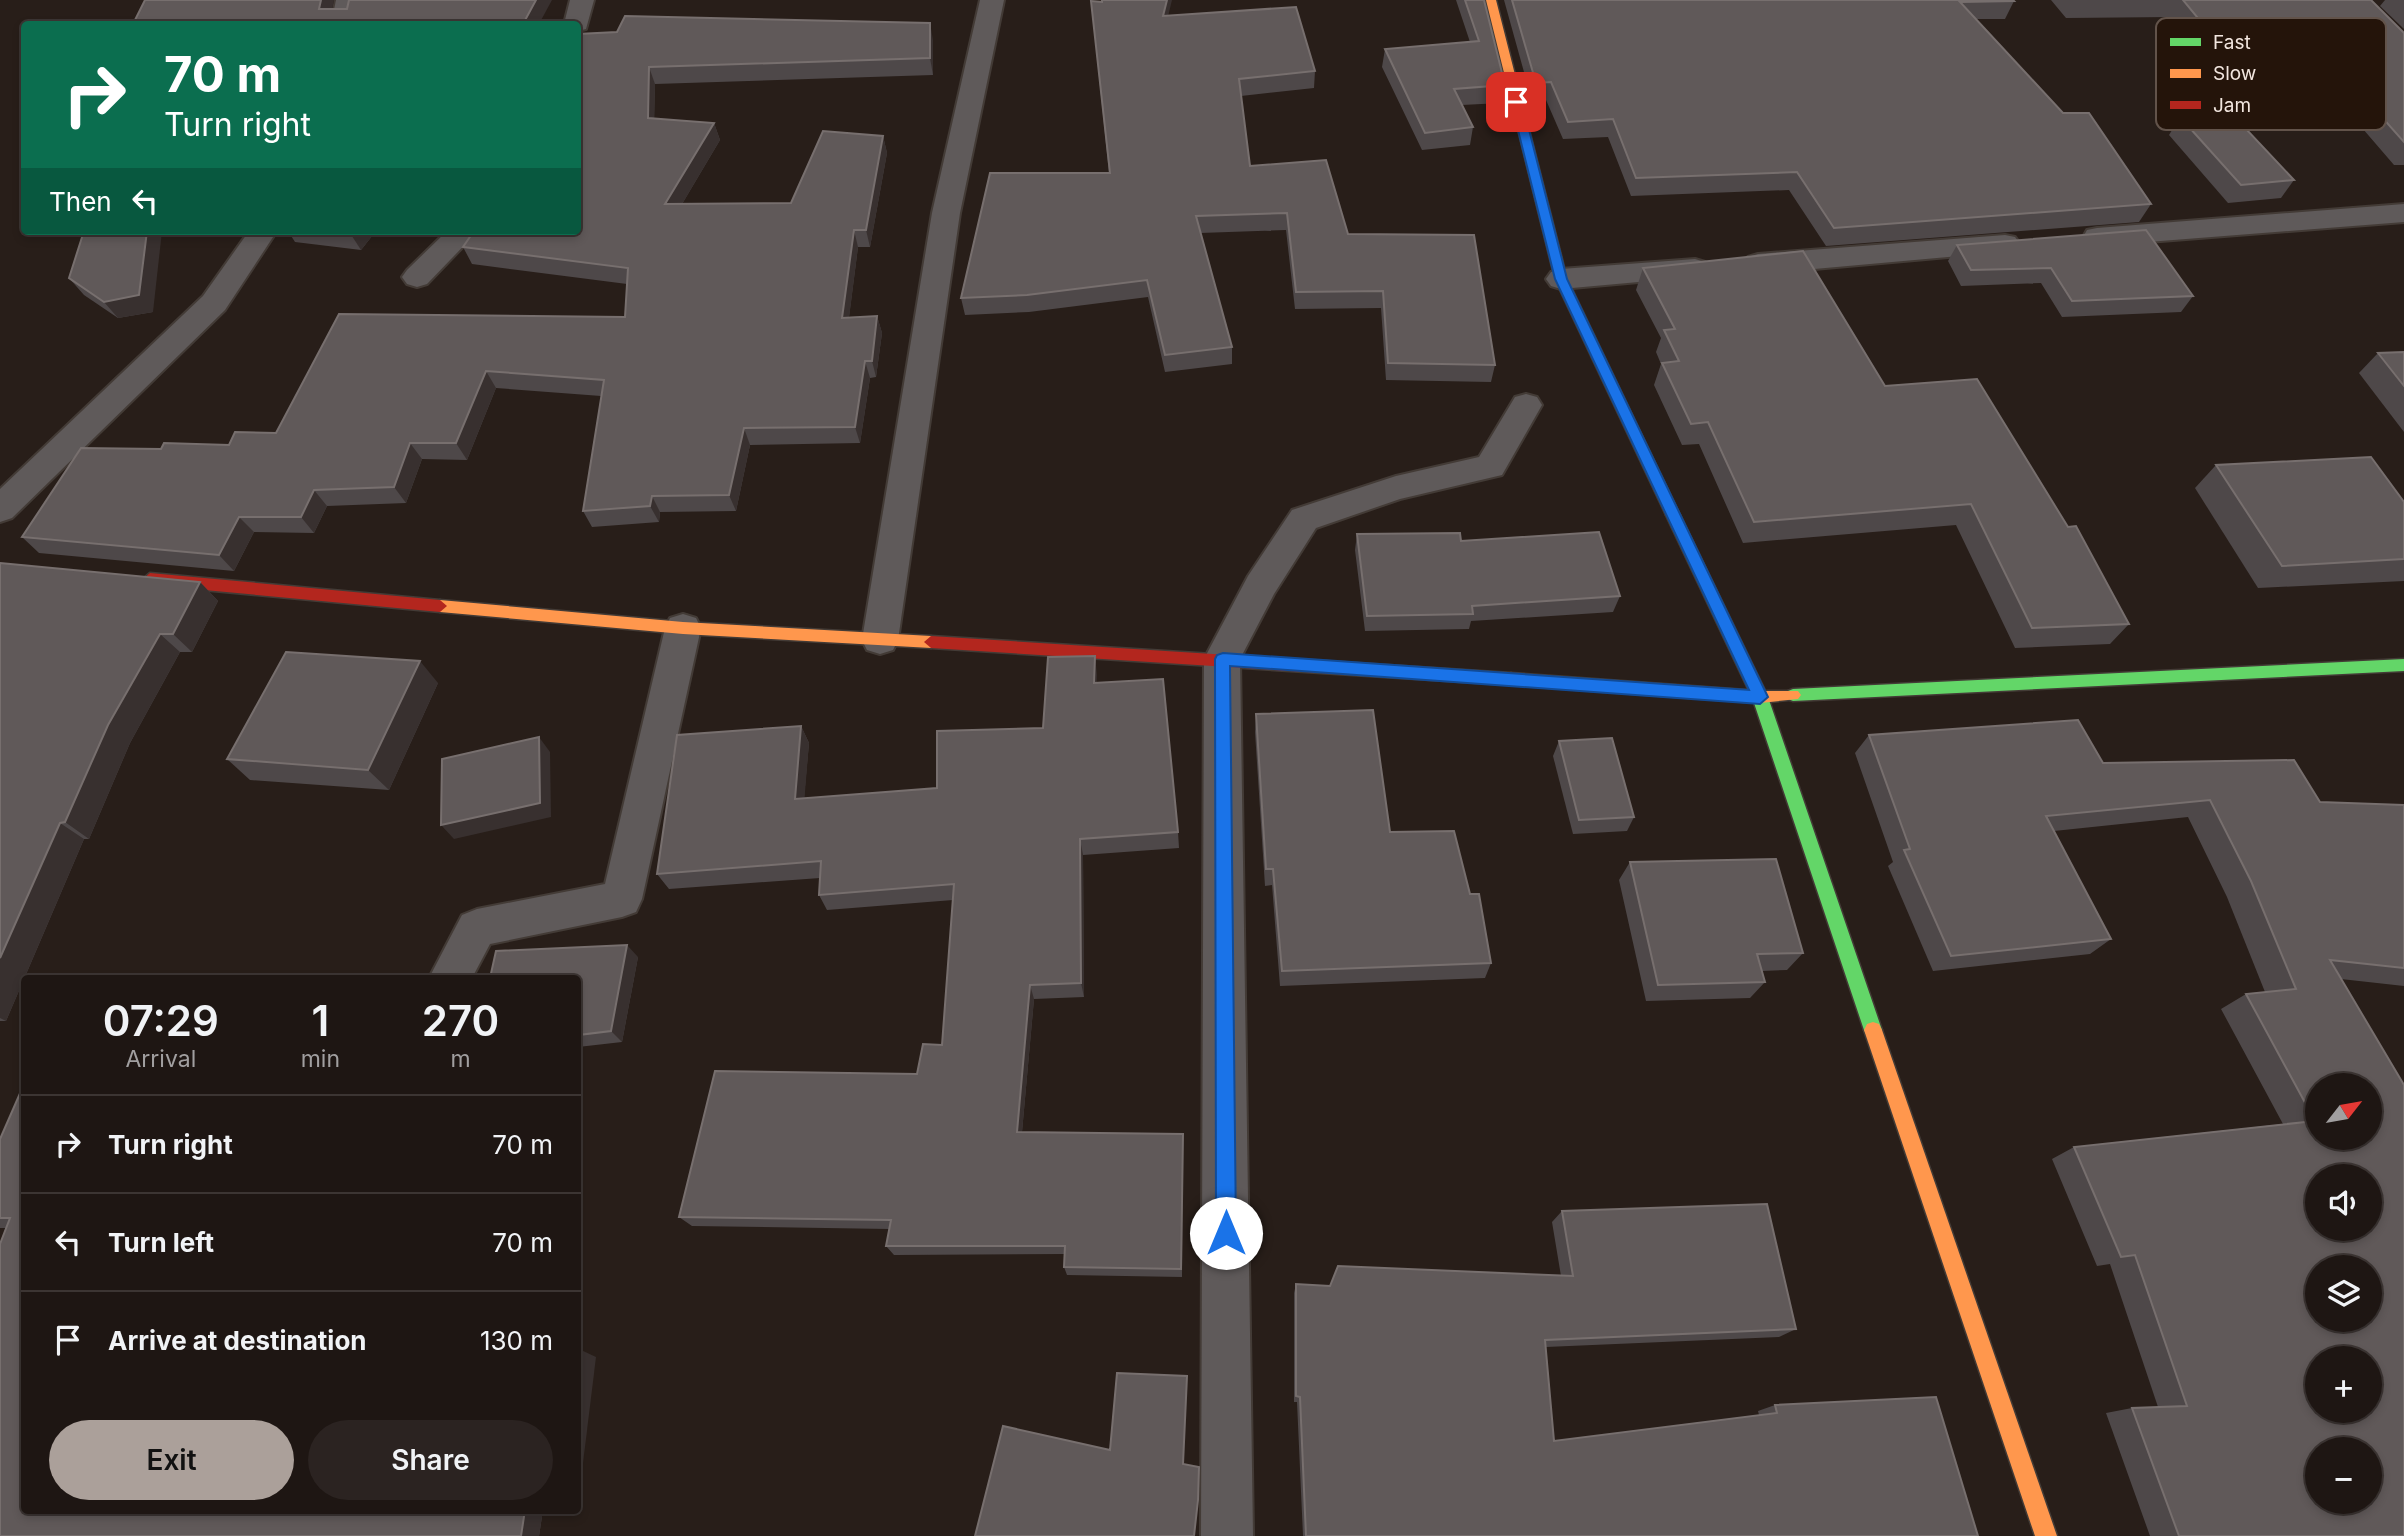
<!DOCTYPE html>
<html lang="en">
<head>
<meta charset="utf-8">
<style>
	:root { --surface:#1e1613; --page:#2b2321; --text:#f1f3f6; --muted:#a19fa0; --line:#3c3533; --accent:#aba09a }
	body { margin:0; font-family:Inter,sans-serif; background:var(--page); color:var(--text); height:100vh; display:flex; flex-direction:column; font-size:26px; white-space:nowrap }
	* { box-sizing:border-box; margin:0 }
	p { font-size:23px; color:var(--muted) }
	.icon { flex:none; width:38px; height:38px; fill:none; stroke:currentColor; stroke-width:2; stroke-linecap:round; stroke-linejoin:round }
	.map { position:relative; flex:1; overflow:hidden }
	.sheet { position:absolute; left:21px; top:975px; width:560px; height:539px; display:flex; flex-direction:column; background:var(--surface); border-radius:7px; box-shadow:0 4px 10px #0003,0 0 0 2px var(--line) }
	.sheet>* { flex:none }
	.guide { position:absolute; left:21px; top:21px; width:560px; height:214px; border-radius:7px; box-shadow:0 4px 10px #0003,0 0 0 2px var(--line); background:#0b6e4f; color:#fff; overflow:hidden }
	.needle { width:46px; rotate:59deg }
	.tools { position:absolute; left:2305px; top:1073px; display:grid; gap:14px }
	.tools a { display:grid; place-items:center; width:77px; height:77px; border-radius:50%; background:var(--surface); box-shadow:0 4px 10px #0003,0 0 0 2px var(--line); font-size:35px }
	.pin { position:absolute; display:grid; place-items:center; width:60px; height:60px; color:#fff; margin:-30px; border-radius:14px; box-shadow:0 4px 10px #0006 }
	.me { position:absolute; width:77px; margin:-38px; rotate:0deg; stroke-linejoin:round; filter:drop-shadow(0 0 5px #0008) }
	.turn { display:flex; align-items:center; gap:24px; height:147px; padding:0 28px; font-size:32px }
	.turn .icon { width:91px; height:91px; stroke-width:2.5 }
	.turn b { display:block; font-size:49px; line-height:60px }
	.then { display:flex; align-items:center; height:66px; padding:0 28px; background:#0003; gap:14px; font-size:26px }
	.eta { display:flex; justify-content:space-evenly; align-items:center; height:119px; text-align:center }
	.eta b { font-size:42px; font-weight:600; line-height:49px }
	.button { display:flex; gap:14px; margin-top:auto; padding:14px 28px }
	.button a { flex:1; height:80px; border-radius:42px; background:var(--accent); color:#111; font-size:28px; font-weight:600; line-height:80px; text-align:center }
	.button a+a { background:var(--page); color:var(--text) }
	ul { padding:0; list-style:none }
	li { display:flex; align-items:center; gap:21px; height:98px; padding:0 28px; border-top:2px solid var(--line) }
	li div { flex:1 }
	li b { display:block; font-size:26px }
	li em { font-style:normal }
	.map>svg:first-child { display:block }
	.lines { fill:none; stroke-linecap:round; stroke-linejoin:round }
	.street-casing { stroke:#433b36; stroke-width:4 }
	.fast-casing { stroke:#433b36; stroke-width:3 }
	.slow-casing { stroke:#433b36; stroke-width:3 }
	.jam-casing { stroke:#433b36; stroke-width:3 }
	.street { fill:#5f5a5a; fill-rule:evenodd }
	.fast { fill:#63d668; fill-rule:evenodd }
	.slow { fill:#ff974d; fill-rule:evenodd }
	.jam { fill:#b3261e; fill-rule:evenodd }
	.wall { fill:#4e4849 }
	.shaded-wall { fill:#38302f }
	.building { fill:#605959; stroke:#776f6e; stroke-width:2; fill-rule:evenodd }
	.route { fill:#1a73e8; stroke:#114b97; stroke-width:2 }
	.key { fill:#24140a; stroke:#62534a; stroke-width:2 }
	.key-label { font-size:19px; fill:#f2e6df }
</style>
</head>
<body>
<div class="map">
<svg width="2404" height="1536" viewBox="0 0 2404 1536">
	<rect width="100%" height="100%" fill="#281e19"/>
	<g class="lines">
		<defs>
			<g id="street">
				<path d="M336,0H360L355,24H331Z"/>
				<path d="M570,0H594L586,29L578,31V24H564Z"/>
				<path d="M980,0H1004L960,213L898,640L893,650L880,654L867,650L862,640L932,213Z"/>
				<path d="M2404,204V222L2097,246L2087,244L2083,237L2087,230L2097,228Z"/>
				<path d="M249,231H277L225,310L12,518L0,522V489L203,296Z"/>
				<path d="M447,231H478L427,284L417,287L407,284L402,277L407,270Z"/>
				<path d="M2005,235L2015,237L2020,244L2015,251L1758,274L1748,271L1743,264L1748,257L1758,254Z"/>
				<path d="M1695,259L1705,262L1710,269L1705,276L1561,289L1551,286L1546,279L1551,272L1561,269Z"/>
				<path d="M1526,394L1537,397L1542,405L1502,475L1400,499L1316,528L1274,594L1240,659L1253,1536H1201L1204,659L1248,576L1292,510L1396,476L1479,457L1515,397Z"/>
				<path d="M683,614L696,618L701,628L642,899L636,912L622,917L490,944L472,978H429L462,915L477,909L605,884L665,628L670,618Z"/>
			</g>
			<g id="fast">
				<path d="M1673,510L1680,515L1768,697L1882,1030L1879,1036L1873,1038L1867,1036L1864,1030L1752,697L1666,515Z"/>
				<path d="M2404,659V671L1793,701L1788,699L1785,695L1788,691L1793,689Z"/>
			</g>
			<g id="slow">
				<path d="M1486,0H1496L1567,279L1680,515L1678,519L1673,520L1666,515L1555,279Z"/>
				<path d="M440,600L683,622L931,636L938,642L931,648L683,634L440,612L433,606Z"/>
				<path d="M1511,673L1760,691H1798L1801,695L1798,699L1760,703L1511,685L1506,683L1503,679L1506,675Z"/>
				<path d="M1873,1022L1879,1024L1882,1030L2057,1536H2035L1864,1030L1867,1024Z"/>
			</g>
			<g id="jam">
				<path d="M150,573L440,600L447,606L440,612L150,585L143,579Z"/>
				<path d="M931,636L1511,673L1516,675L1519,679L1516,683L1511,685L931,648L924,642Z"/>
			</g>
		</defs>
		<use href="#street" class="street-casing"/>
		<use href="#fast" class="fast-casing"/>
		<use href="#slow" class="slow-casing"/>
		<use href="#jam" class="jam-casing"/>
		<use href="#street" class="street"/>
		<use href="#fast" class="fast"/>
		<use href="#slow" class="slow"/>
		<use href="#jam" class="jam"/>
	</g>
	<g class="wall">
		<path d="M1456,0H1484L1505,85L1501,103L1462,105L1473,127L1470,145L1422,150L1382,67L1385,49L1470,42Z"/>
		<path d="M1504,0H2013L2014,1L2005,19H1976L2063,113L2151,204L2139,222L1826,246L1789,190L1631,196L1608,137L1563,139L1546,100L1532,101Z"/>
		<path d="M2051,0H2371L2404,33V165H2394L2313,71L2218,74L2172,17L2066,18Z"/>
		<path d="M2385,0H2404V29L2380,6Z"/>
		<path d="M1091,1L1102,2L1168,16L1315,71L1314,88L1241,96L1250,166L1348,234L1495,365L1491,382L1386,380L1381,308L1295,309L1286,230L1200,233L1232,347V364L1165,372L1148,297L1029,312L965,315L961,298L1109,173Z"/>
		<path d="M578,34L933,40V75L655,84L654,119L714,123L720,140L682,204L791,203L883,136L887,153L870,247H858L849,317L877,316L882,333L876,377L870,378L860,443L750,445L736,511L660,512L659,522L592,527L583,511L601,396L496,388L467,460L422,459L406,503L327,506L314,533L254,532L234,571L39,553L22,537L161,449L229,445L276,433L625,317L627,284L472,264L463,247L578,231Z"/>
		<path d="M2180,117L2294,180L2281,198L2228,203L2169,135Z"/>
		<path d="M288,231H376L361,250L295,242Z"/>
		<path d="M1957,245L2193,296L2181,312L2062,317L2041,283L1961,286L1948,261Z"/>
		<path d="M1643,268L1885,386L2129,624L2110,644L2015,648L1956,525L1743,543L1699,444L1682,445L1654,385L1661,364L1656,352L1661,338L1636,290Z"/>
		<path d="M69,278L153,312L118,318L84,295Z"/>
		<path d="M2404,352V432L2359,373L2378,353Z"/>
		<path d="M2216,465L2404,502V581L2258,588L2195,488Z"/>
		<path d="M1357,534L1461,541L1620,596L1613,612L1471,621L1469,629L1365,631L1355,550Z"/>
		<path d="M0,563L200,582L218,601L192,652H180L130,743L89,839H84L6,1021H0Z"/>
		<path d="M1095,656L1096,683L1178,832L1179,848L1083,855L1084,997L1034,999L1022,1132L1183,1134L1182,1277L1067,1275L1064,1267V1254L894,1255L886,1246L889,1229L692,1226L679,1217L917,1074L942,1045L953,900L827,910L819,895L820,878L669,889L657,874L801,726L809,743L804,798L937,788L1043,728Z"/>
		<path d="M438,683L389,790L250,780L227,759Z"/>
		<path d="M1256,714L1390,832L1470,894L1491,963L1485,978L1280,986L1272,885L1265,886L1255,732Z"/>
		<path d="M1869,735L2103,763L2320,802L2404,805V986L2341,979L2404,1536H2150L2106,1413L2132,1408L2158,1407L2110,1264L2097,1266L2052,1159L2074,1147L2283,1124L2221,1009L2246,994L2265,992L2227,897L2188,817L2054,831L2111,939L2090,954L1933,971L1888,866L1893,862L1855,753Z"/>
		<path d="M1559,741L1634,817L1627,831L1573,834L1553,756Z"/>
		<path d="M1630,862L1803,953L1787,970L1762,971L1765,982L1750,998L1646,1001L1619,880Z"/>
		<path d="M638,957L622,1042L578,1047V978Z"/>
		<path d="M21,1091L24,1510H543L539,1536H0L6,1228H0V1139Z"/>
		<path d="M1562,1211L1796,1329L1779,1337L1546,1347L1554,1441L1759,1415L1758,1411L1775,1405L1978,1536H1303L1297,1402H1294V1293L1296,1284L1330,1286L1561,1276L1552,1222Z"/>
	</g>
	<g class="shaded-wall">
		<path d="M321,0H334L329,24L319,9Z"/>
		<path d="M536,0H552L539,24H523Z"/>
		<path d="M1167,0H1172L1164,33L1163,16Z"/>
		<path d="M930,23L933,40V75L930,58Z"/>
		<path d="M649,67L655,84L654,135L648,118Z"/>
		<path d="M714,123L720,140L672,221L665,204Z"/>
		<path d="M883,136L887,153L870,247L866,230Z"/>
		<path d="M854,230L858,247L847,334L842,318Z"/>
		<path d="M147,231H162L153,312L118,318L104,302Z"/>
		<path d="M352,231H376L361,250L350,233Z"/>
		<path d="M877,316L882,333L876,377L872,361Z"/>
		<path d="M865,361L870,378L860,443L855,427Z"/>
		<path d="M486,371L496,388L467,460L456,443Z"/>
		<path d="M744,428L750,445L736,511L729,495Z"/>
		<path d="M410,443L422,459L406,503L394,487Z"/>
		<path d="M314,490L327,506L314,533L301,517Z"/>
		<path d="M652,496L660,512L659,522L650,506Z"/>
		<path d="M239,517L254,532L234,571L219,555Z"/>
		<path d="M200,582L218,601L192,652L173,634Z"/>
		<path d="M160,634L180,652L130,743L89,839L65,822L108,725Z"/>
		<path d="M1095,656L1097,675L1096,701L1094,683Z"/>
		<path d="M420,661L438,683L389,790L368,770Z"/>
		<path d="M801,726L809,743L803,816L795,799Z"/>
		<path d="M539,737L550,752L551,817L454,839L441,825Z"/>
		<path d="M60,823L84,839L6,1021L0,1018V958Z"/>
		<path d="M1080,839L1083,855L1084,997L1081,983Z"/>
		<path d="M627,945L638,957L622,1042L611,1031Z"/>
		<path d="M1030,985L1034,999L1021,1143L1017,1132Z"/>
		<path d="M581,1350L596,1357L582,1471L578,1469V1380Z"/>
		<path d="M525,1510H543L539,1536H521Z"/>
	</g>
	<g class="building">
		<path d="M145,0H321L319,9H347L349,0H536L523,24H133Z"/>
		<path d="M1102,0H1167L1163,16L1296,7L1315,71L1239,79L1250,166L1326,160L1348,234L1474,235L1495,365L1388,363L1383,291L1296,292L1287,213L1196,216L1232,347L1165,355L1147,280L1027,295L961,298L990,173H1110L1091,1L1102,2Z"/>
		<path d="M1465,0H1484L1505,85L1454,89L1473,127L1425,133L1385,49L1479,41Z"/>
		<path d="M1512,0H2013L2014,1L1960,2L2063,113H2089L2151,204L1834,228L1797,172L1636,178L1613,119L1568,122L1551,82L1536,83Z"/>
		<path d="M2183,0H2371L2404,33V142L2325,53L2230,57Z"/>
		<path d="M625,16L930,23V58L649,67L648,118L714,123L665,204L791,203L823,131L883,136L866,230H854L842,318L877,316L872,361H865L855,427L744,428L729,495L652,496L650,506L583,511L604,380L486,371L456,443H410L394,487L314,490L301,517H239L219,555L22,537L81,448L161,449L164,443L229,445L235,432L276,433L339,314L625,317L628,268L463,247L474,231H578V34L617,32Z"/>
		<path d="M2231,113L2294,180L2241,185L2180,117Z"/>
		<path d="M2146,230L2193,296L2072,301L2051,268L1971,270L1957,245Z"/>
		<path d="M84,231H147L139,295L104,302L69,278Z"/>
		<path d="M332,231H352L350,233Z"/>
		<path d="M1803,251L1885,386L1977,379L2068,527L2076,526L2129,624L2032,628L1971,504L1754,522L1708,422L1691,424L1662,363L1679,361L1664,330L1675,329L1643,268Z"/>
		<path d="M2404,352V386L2378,353Z"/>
		<path d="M2371,457L2404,502V559L2282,566L2216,465Z"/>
		<path d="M1599,532L1620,596L1472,606L1473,614L1367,616L1357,534L1460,533L1461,541Z"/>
		<path d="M0,563L200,582L173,634H160L108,725L65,822L60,823L0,958Z"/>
		<path d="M286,652L420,661L368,770L227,759Z"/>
		<path d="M1095,656L1094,683L1163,679L1178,832L1080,839L1081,983L1030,985L1017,1132L1183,1134L1181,1269L1064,1267L1065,1246H886L891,1220L679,1217L715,1071L917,1074L923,1044L942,1045L954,884L819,895L821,861L657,874L677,735L801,726L795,799L937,788V731L1043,728L1048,657Z"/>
		<path d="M1373,710L1390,832L1454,831L1470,894H1479L1491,963L1282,971L1273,869H1266L1256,714Z"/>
		<path d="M2078,720L2103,763L2294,760L2320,802L2404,805V968L2330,960L2404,1085V1536H2179L2132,1408L2187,1406L2135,1255L2121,1257L2074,1147L2315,1121L2246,994L2296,989L2251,881L2210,800L2046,816L2111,939L1951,956L1904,850L1910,849L1869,735ZM2317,1085H2370V1138H2317ZM2317,1176H2370V1228H2317ZM2317,1267H2370V1320H2317ZM2317,1358H2370V1410H2317ZM2317,1449H2370V1502H2317Z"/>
		<path d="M539,737L540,803L441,825L442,759Z"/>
		<path d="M1612,738L1634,817L1579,820L1559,741Z"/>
		<path d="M1776,859L1803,953L1757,954L1765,982L1658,985L1630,862Z"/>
		<path d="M627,945L611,1031L578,1035V978H490L496,951Z"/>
		<path d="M21,1091H24V1510H525L521,1536H0V1244L10,1218H0V1139Z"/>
		<path d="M1767,1204L1796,1329L1545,1340L1554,1441L1777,1413L1775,1405L1936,1397L1978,1536H1306L1300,1397L1296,1396V1284L1330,1286L1338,1266L1573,1276L1562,1211Z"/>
		<path d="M581,1350L578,1380V1351Z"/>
		<path d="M1117,1373L1187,1376L1183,1464L1199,1467L1198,1500L1194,1536H975L1003,1426L1110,1450Z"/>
	</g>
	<path class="route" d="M1516,98L1522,102L1567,279L1768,697L1760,704L1230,666L1236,1233L1233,1240L1226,1243L1219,1240L1216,1233L1215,659L1217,655L1223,653L1749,690L1555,279L1511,102Z"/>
	<rect x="2156" y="18" width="230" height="112" rx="10" class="key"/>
	<rect x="2170" y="38" width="31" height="8" fill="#63d668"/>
	<rect x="2170" y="69" width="31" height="9" fill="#ff974d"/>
	<rect x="2170" y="101" width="31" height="8" fill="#b3261e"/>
	<g class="key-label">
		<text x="2213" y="49">Fast</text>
		<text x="2213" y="80">Slow</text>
		<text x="2213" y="112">Jam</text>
	</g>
</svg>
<div class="tools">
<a><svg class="needle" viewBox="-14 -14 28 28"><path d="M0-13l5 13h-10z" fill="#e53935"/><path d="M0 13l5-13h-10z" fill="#a19fa0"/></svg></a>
<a><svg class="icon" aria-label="sound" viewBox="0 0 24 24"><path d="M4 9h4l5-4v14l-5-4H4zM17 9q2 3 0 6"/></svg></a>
<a><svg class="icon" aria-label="layers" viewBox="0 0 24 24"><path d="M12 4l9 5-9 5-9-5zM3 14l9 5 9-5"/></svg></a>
<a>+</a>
<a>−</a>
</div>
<div class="pin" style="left:1516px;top:102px;background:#d93025"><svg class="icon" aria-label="arrive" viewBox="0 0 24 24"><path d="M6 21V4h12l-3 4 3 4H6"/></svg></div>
<svg class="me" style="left:1226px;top:1233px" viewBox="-20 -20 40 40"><circle r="19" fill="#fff"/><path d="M0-13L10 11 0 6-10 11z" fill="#1a73e8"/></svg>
<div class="guide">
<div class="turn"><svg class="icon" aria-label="right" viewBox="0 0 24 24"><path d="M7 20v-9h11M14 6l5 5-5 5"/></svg><div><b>70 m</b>Turn right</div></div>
<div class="then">Then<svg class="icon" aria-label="left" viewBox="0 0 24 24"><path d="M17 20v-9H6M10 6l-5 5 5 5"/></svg></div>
</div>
<section class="sheet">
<div class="eta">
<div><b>07:29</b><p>Arrival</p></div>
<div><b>1</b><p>min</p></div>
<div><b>270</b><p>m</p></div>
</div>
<ul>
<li><svg class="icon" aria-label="right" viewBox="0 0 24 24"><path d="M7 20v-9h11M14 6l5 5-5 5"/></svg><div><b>Turn right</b></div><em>70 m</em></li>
<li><svg class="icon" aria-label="left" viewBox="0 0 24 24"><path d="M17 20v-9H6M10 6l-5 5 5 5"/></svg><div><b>Turn left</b></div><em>70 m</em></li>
<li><svg class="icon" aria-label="arrive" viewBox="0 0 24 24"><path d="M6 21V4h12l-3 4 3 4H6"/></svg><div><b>Arrive at destination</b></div><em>130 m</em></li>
</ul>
<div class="button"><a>Exit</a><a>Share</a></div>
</section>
</div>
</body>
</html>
